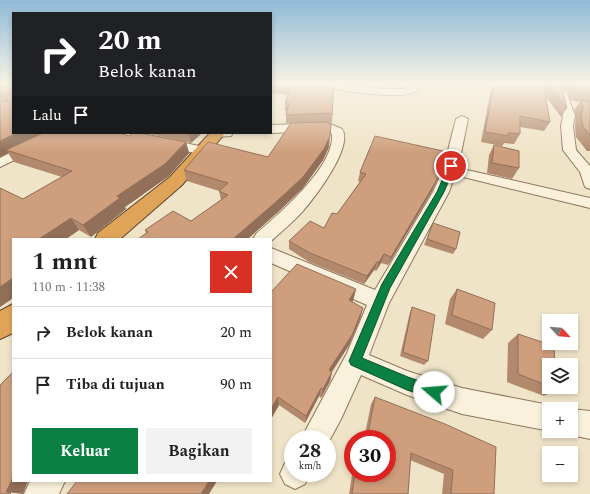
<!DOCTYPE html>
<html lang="id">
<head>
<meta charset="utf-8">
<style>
	:root { --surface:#fff; --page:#f2f2f2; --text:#222; --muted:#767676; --line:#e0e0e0; --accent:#0b8043 }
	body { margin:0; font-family:Spectral,serif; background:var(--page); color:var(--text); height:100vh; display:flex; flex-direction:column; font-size:15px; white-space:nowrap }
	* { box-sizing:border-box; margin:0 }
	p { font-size:13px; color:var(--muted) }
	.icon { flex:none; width:22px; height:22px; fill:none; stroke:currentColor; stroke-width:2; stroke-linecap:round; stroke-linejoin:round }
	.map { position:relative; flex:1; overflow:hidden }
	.drawer { position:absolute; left:12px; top:238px; width:260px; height:244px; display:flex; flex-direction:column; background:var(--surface); border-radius:0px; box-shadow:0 2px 6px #0003 }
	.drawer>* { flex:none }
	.guide { position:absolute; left:12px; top:12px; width:260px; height:122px; border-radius:0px; box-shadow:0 2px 6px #0003; background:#202124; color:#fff; overflow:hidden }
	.needle { width:26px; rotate:116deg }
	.fabs { position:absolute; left:542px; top:314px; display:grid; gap:8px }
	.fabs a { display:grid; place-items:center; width:36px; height:36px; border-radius:0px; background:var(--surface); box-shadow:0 2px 6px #0003; font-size:20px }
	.speed { position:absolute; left:284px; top:430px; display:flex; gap:8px; font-size:20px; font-weight:700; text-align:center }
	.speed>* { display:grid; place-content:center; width:52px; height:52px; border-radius:50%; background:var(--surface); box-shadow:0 2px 6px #0003; line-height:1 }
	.speed small { font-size:10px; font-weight:400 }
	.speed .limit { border:6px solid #d22; background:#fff; color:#111 }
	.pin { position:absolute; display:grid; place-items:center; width:34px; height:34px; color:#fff; margin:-17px; border:2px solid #fff; border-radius:50%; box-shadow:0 1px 4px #0007 }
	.me { position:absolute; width:44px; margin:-22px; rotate:288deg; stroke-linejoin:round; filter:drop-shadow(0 0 3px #0008) }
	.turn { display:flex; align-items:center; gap:14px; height:84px; padding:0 20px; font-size:18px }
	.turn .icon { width:52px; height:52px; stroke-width:2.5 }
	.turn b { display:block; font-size:28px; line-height:34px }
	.then { display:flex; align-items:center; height:38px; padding:0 20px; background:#0003; gap:8px; font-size:15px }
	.round { display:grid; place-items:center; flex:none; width:42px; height:42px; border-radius:0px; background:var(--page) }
	.summary { display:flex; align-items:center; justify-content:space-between; height:68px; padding:0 20px }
	h1 { font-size:24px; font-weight:700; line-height:30px }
	.cta { display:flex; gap:8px; margin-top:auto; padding:8px 20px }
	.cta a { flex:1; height:46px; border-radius:0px; background:var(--accent); color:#fff; font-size:16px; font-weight:700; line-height:46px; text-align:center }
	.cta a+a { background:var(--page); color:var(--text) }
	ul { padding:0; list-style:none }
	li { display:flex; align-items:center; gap:12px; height:52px; padding:0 20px; border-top:1px solid var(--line) }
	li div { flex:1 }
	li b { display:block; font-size:15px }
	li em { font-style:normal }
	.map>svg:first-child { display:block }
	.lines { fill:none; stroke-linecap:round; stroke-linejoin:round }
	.street-casing { stroke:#8d765c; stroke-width:2 }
	.highway-casing { stroke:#5b4430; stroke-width:2 }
	.street { fill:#faf1dc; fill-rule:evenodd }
	.highway { fill:#e0a458; fill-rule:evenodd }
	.wall { fill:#b2896c }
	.shaded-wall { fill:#916f58 }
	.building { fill:#cf9f7d; stroke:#916f58 }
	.route { fill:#0b8043; stroke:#07532c }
</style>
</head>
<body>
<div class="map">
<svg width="590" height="494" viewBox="0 0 590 494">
	<rect width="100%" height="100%" fill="#f0e4c8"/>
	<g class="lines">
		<defs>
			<g id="street">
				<path d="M307,83H335L381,89H404L408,87L411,83H421C419,85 418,89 416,91C403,102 331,88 312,86Z"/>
				<path d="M562,91L567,94L575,116L573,126L576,150L590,166V189L585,187L580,172L563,150L561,126L563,116L557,94Z"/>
				<path d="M462,116L468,119L458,168L590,198V208L455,175L449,192L389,303L369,355L407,371L462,388L549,405L558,409H549L550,431L462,414L407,395L361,375L341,419L327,445V439H301L347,353L367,305L271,263V248L375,290L433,192L443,170L456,119Z"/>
				<path d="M328,123L342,129C354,147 315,197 303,211C293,222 282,231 271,241V239H253L256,234C279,214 335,167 332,134L326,131L271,133V125Z"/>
				<path d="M49,133H65L63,136L0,167V158Z"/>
				<path d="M112,133H136L204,147L211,151L204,155L118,137Z"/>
				<path d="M212,133H233L231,136L213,137Z"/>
				<path d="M570,409H571L590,411V439L571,435L561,432L571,431Z"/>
				<path d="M293,459V473H310L305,484L295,489L285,484L280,474L285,463Z"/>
				<path d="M30,481H65L59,494H24Z"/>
			</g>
			<g id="highway">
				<path d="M210,133H225L182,185L120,239H95L98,233L170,177Z"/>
				<path d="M13,304V333L0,339V311Z"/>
			</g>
		</defs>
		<use href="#street" class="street-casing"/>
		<use href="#highway" class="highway-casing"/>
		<use href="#street" class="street"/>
		<use href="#highway" class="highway"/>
	</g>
	<g class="wall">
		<path d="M0,83H13V133H120L129,136L132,133H140L186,142L189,153L169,176L125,207L126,209L91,237L79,230L66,239H13V298L0,307V188L23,199L62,177L14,162L8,153L0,157V100L7,101L0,99Z"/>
		<path d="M271,83H334L332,123L328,122L286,123V115L287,111H285V103L288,95L271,93Z"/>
		<path d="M492,83H590V151H587L576,137L575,126L576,116L574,110L580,102L570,100L567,92L562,90L567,108L561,117L546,97L550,122L544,131L520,127V134L514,144L504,143L502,146L481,142Z"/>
		<path d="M150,133H202L191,143L150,134Z"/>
		<path d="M494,145L519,168L512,179L487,173L489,155Z"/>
		<path d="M329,147L323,160L303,188L277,213L146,233L145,230L191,221L221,200L219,191L187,181L184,170L268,157Z"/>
		<path d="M360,172L436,182L432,191L388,265L381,263L376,271L374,270L364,284L309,262L289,249V241L324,228L337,214L360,182L358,181Z"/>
		<path d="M433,223L456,249L453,254L424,245Z"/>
		<path d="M356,289L353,301L352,302L363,308L360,319L349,345L332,372L330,381L321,398L319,396L305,423L279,405L271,419V292Z"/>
		<path d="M457,289L492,330L483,339L445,324L450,299Z"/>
		<path d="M412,307L428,361L424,365L400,356L410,312Z"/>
		<path d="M518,334L549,365V387H557V389L544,396L507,382L508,343Z"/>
		<path d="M375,397L494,494H442L444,474L410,460L408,494H349L353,469V473H387V439H364L371,404Z"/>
	</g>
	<g class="shaded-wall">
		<path d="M564,83H566L562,90L556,94L561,85Z"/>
		<path d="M331,124L329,147L323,160L303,188L277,213L248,239H233Z"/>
		<path d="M17,133H46L6,150L8,153L0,157V141Z"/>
		<path d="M191,133H202L191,143L189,134Z"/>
		<path d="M186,142L189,153L169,176L125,207L126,209L91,237L83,225L117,196Z"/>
		<path d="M440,173L432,191L388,265L391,257Z"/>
		<path d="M71,218L79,230L66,239H39Z"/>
		<path d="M384,254L381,263L376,271L379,262Z"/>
		<path d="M377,262L374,270L364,284L367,276Z"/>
		<path d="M13,278V298L0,307V287Z"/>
		<path d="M356,289L353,301L346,311L349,300Z"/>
		<path d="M363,308L360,319L349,345L327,379L329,370Z"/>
		<path d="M332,372L330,381L321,398L323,389Z"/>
		<path d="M321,388L319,396L305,423L306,416Z"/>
		<path d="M278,397L279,405L271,419V409Z"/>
		<path d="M13,477V481H28L23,494L6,492Z"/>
		<path d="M209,481H217L209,494H201Z"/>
	</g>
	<g class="building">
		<path d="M0,83H13V133H17L0,141V100L7,102L8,94L0,91Z"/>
		<path d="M271,83H334L332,115L329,113L286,115L289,103H285L290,88L271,86Z"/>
		<path d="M494,83H543L550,122L520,116V134L508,133V136L485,132Z"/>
		<path d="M547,83H564L561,85L567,108Z"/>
		<path d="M573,83H590V93L576,90Z"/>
		<path d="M581,100L590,102V135L583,127L581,116L583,107Z"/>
		<path d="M326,122L331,124L330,136L324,149L303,177L276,202L233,239H138L148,232L145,230L173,211L191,221L228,195L219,191L228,183L184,170L208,142L268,157L291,123Z"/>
		<path d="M43,133H120L129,136L132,133H140L186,142L165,164L117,196L120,198L83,225L71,218L39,239H13V278L0,287V188L23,199L72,171L6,150Z"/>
		<path d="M182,133H191L189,134Z"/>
		<path d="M375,136L443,151L440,173L435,183L391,257L384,254L379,262H377L367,276L310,253L289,241L310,221L324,228L332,213L337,214L366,174L360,172Z"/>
		<path d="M494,145L519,151V168L492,163Z"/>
		<path d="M433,223L460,232L456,249L427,239Z"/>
		<path d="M297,264L356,289L349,300L363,308L352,335L329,370L332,372L323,389L321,388L306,416L278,397L271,409V292Z"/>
		<path d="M457,289L495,303L492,330L452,315Z"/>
		<path d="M412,307L435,315L428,361L403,352Z"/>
		<path d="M518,334L554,346L555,365H549V386L518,374Z"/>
		<path d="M13,372V477L6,492L11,493L10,494H0V385Z"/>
		<path d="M552,387H557V389Z"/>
		<path d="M375,397L445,424L496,447L494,494H451L453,470L411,453L408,494H352L355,473H387V439H367Z"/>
		<path d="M77,481H209L201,494H67Z"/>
	</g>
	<linearGradient id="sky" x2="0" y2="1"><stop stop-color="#8fbad6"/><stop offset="0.55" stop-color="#f8f3e6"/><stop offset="1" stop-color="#f8f3e6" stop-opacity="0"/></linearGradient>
	<rect width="590" height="152" fill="url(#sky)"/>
	<path class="route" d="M449,164L455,166L444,192L390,288L362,358L408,377L439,388L441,392L439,397L434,399L407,390L351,365L349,361L382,284L437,192Z"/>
</svg>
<div class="fabs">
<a><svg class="needle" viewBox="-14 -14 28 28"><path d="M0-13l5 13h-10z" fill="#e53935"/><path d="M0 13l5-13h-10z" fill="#767676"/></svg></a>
<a><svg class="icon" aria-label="layers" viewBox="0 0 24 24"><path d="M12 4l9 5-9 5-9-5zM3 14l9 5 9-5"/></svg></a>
<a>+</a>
<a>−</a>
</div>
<div class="speed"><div>28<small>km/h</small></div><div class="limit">30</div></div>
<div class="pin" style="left:451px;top:166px;background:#d93025"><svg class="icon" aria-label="arrive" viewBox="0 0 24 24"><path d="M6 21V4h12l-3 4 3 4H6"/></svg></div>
<svg class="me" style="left:434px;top:392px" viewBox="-20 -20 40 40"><circle r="19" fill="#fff"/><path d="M0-13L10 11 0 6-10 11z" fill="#0b8043"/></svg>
<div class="guide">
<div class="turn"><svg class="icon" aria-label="right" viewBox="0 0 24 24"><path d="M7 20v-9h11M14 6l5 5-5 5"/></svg><div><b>20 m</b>Belok kanan</div></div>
<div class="then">Lalu<svg class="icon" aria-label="arrive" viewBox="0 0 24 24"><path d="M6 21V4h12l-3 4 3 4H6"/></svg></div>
</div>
<section class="drawer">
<div class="summary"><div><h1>1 mnt</h1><p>110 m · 11:38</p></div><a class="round" style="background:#d93025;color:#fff"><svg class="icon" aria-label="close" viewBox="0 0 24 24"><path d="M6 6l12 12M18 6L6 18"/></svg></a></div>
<ul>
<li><svg class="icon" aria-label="right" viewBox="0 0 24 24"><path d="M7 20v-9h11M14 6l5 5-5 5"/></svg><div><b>Belok kanan</b></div><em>20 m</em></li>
<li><svg class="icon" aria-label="arrive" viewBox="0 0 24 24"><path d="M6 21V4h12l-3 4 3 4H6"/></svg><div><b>Tiba di tujuan</b></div><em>90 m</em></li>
</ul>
<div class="cta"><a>Keluar</a><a>Bagikan</a></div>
</section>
</div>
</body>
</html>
